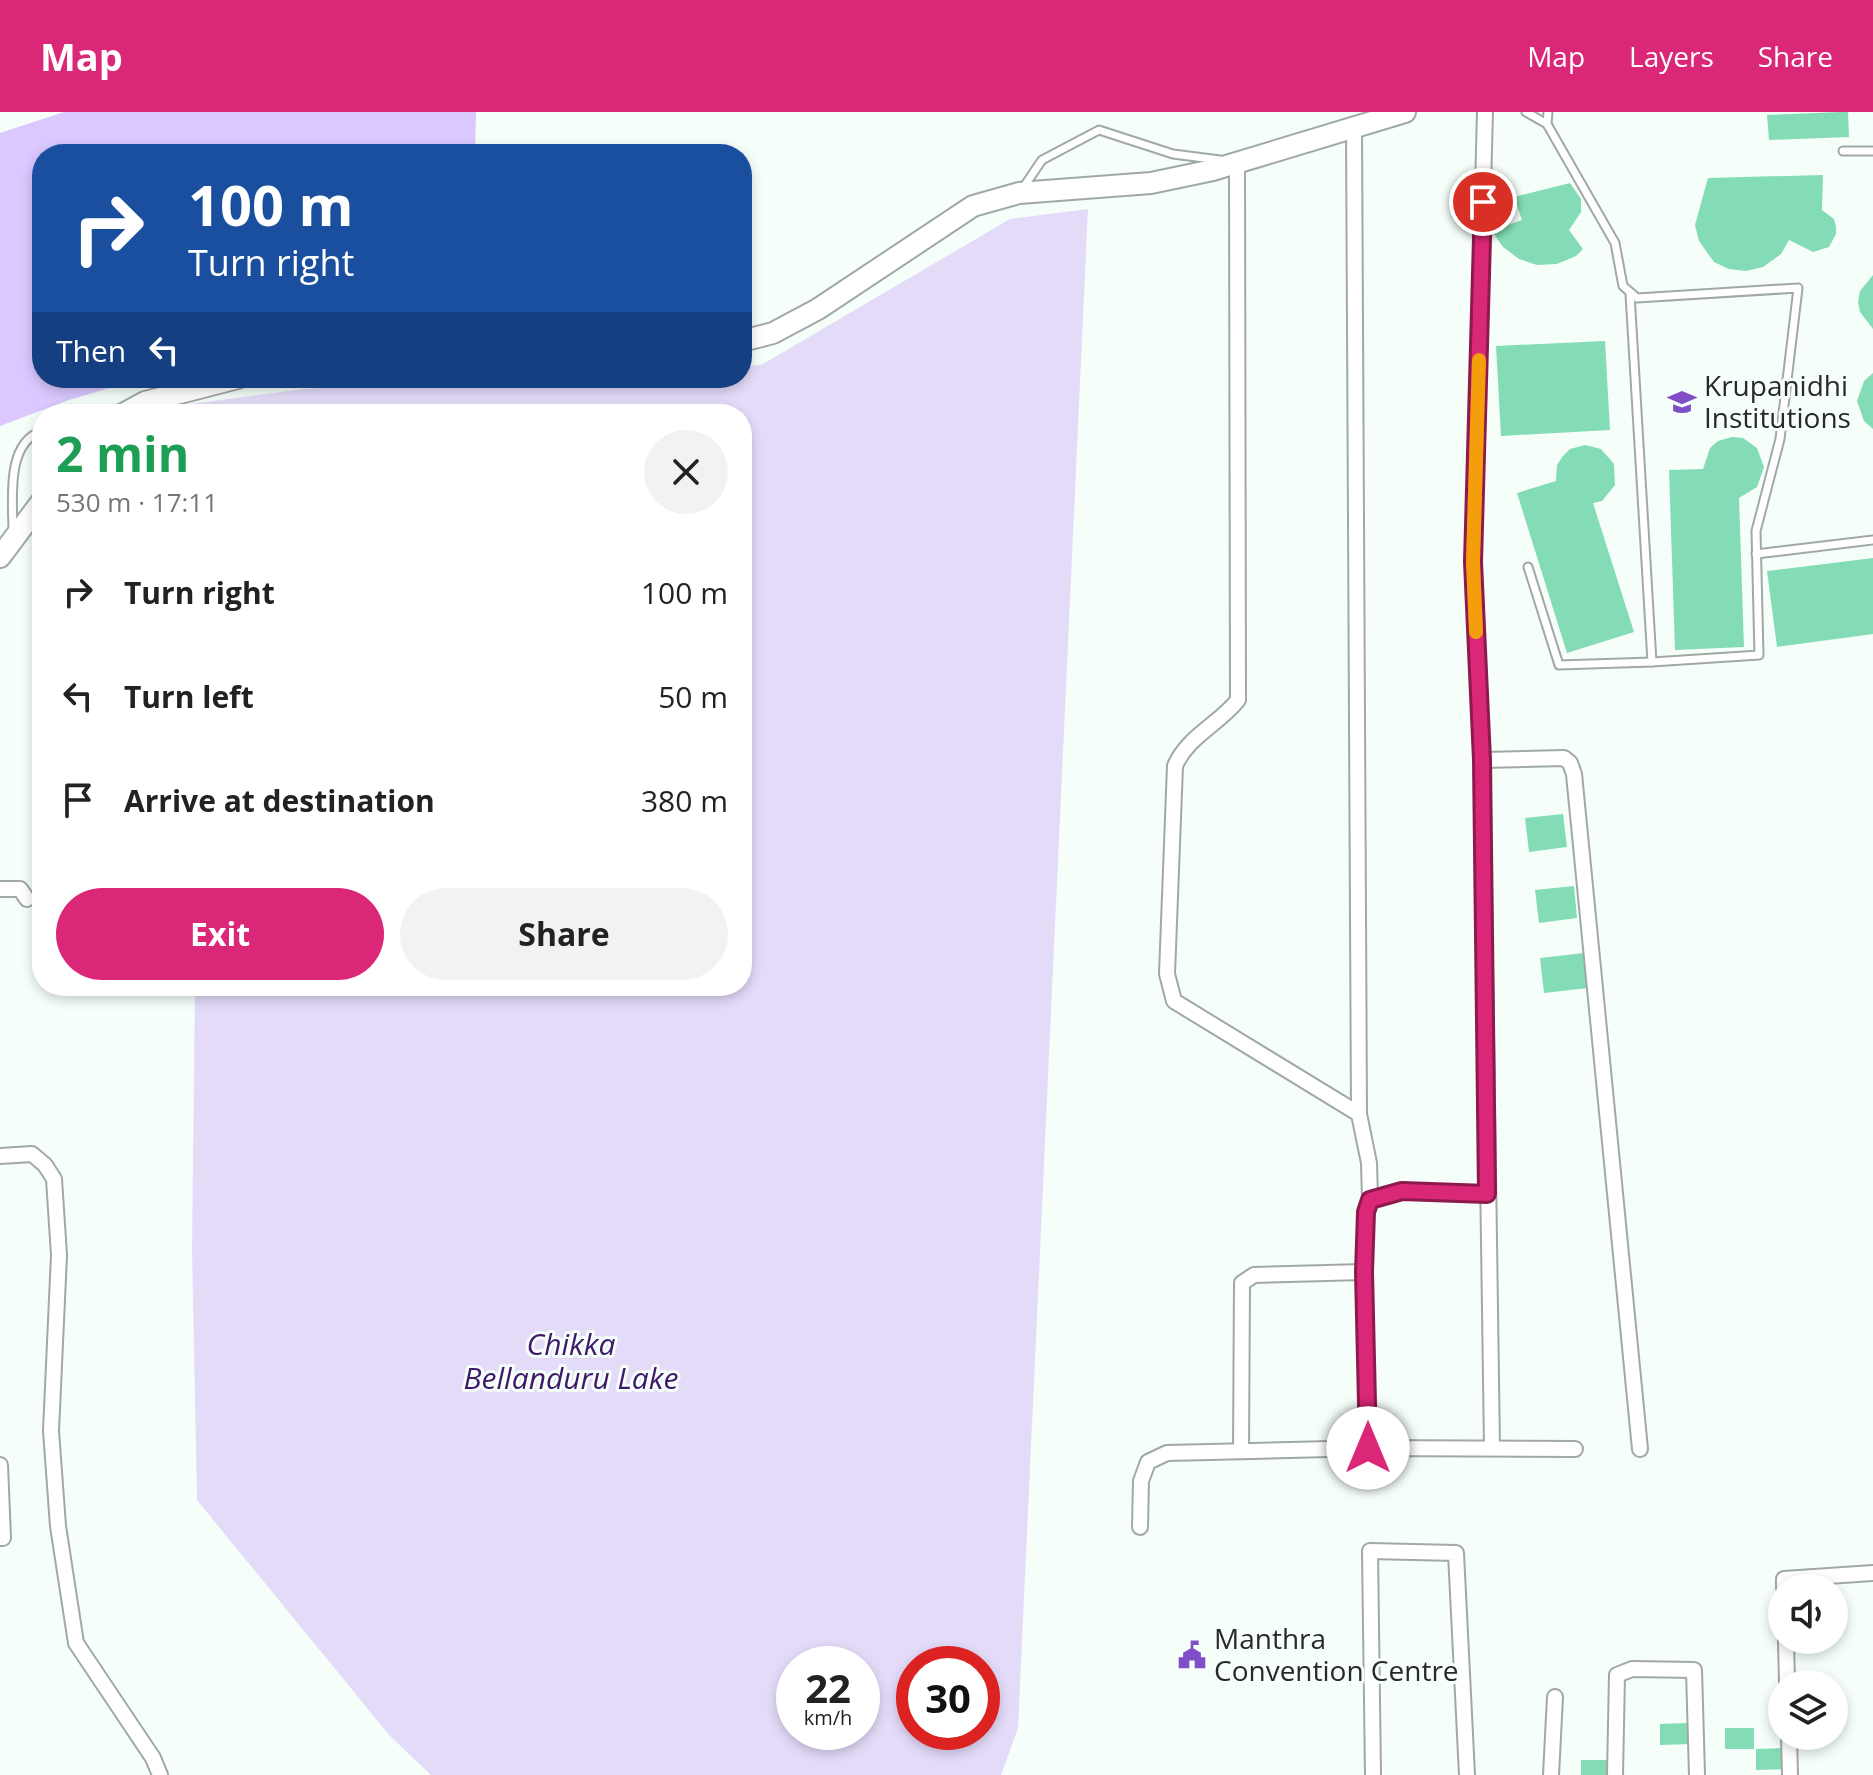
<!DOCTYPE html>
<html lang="en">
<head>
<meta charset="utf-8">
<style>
	:root { --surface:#fff; --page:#f2f2f2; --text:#222; --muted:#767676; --accent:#db2777 }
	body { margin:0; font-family:"Open Sans",sans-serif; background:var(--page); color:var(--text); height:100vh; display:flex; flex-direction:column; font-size:30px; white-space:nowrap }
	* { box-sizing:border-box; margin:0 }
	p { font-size:26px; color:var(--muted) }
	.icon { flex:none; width:44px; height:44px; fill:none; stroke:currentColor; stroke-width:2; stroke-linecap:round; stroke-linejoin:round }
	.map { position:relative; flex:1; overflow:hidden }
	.side { position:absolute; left:32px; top:292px; width:720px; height:592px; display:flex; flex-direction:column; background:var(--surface); border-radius:32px; box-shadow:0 4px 12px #0003 }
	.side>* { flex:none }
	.guide { position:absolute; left:32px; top:32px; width:720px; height:244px; border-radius:32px; box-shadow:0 4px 12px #0003; background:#1a4fa0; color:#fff; overflow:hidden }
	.tools { position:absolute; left:1768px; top:1462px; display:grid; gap:16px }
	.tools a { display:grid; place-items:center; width:80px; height:80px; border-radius:50%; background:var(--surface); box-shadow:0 4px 12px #0003; font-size:40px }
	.speed { position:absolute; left:776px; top:1534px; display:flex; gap:16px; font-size:40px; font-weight:700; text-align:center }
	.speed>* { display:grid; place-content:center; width:104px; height:104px; border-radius:50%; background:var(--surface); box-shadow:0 4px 12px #0003; line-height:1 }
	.speed small { font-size:20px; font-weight:400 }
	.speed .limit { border:12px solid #d22; background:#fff; color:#111 }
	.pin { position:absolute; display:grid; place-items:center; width:68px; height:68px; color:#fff; margin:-34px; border:4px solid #fff; border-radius:50%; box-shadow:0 2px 8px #0007 }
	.me { position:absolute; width:88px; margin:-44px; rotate:0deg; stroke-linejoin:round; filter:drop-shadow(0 0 6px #0008) }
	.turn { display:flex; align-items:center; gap:28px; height:168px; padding:0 24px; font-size:36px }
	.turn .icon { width:104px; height:104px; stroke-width:2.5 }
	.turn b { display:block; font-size:56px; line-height:68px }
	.then { display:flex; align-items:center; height:76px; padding:0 24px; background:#0003; gap:16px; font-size:30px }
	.round { display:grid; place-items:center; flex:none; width:84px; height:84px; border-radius:42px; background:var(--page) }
	.summary { display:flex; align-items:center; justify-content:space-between; height:136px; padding:0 24px }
	h1 { font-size:48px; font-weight:700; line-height:60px; color:#1e9e55 }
	.primary-button { display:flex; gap:16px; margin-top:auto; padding:16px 24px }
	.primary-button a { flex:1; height:92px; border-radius:48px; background:var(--accent); color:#fff; font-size:32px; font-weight:700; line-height:92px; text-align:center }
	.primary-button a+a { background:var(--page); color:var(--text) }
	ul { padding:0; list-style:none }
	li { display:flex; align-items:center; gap:24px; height:104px; padding:0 24px }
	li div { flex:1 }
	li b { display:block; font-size:30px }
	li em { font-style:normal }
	header { display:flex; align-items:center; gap:48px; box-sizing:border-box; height:112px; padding:0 40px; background:var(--accent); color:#fff }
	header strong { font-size:38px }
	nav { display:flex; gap:44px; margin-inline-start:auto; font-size:28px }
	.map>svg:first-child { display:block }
	.green { fill:#dac8fe }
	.water { fill:#e4dbf9; fill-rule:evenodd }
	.building { fill:#83dcb5 }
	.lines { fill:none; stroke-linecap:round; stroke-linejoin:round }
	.lane-casing { stroke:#a1a9a5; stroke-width:11 }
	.street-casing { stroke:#a1a9a5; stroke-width:18 }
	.secondary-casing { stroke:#a1a9a5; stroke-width:24 }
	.lane { stroke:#fff; stroke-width:7 }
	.street { stroke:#fff; stroke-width:14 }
	.secondary { stroke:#fff; stroke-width:20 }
	.route-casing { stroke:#8e194d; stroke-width:20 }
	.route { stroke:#db2777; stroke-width:14 }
	.slow { stroke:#f59e0b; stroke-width:14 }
	.labels { text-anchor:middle; stroke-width:6; stroke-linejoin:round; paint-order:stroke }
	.poi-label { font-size:28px; fill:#272a29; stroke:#f5fef9; text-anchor:start }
	.water-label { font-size:30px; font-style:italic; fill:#3e186a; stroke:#f5fef9 }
</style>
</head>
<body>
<header>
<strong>Map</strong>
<nav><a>Map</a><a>Layers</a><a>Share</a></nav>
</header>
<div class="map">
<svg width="1873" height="1663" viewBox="0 0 1873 1663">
	<rect width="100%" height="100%" fill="#f5fef9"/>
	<path class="green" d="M64,0H476L475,42H42V266H143L69,288L0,314V21Z"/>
	<path class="water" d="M1088,97L1018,1616L1001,1663H431L390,1624L197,1388L192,1138L195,874H742V302H159L168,295L304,277L514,266H742V254L761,253L1010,107ZM794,1552H862V1620H794ZM914,1552H982V1620H914Z"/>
	<g class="building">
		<path d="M1840,0H1848L1849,25L1769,28L1767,3Z"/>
		<path d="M1823,63L1822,98L1834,107L1836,115V122L1829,135L1813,140L1789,128L1781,142L1763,155L1746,159L1729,157L1714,150L1699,129L1695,113L1708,66Z"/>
		<path d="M1570,71L1581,87V100L1569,118L1583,137L1576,144L1557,152L1537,153L1519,147L1503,135L1492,119L1522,108L1514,85Z"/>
		<path d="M1873,163V217L1860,200L1858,190L1860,179Z"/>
		<path d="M1605,229L1610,318L1501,324L1496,234Z"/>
		<path d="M1873,261V317L1864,309L1857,289L1864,269Z"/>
		<path d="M1732,325L1743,326L1757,336L1764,355L1757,375L1739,386L1744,535L1675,538L1669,358L1703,357L1710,336L1718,329Z"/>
		<path d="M1585,333L1601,337L1614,352L1615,373L1602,389L1593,391L1634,520L1567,541L1517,381L1556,369L1557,353L1563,344L1570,337Z"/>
		<path d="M1873,446V522L1777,535L1767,459Z"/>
		<path d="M1563,702L1567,735L1529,740L1525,706Z"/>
		<path d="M1574,774L1577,806L1539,811L1535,778Z"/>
		<path d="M1584,841L1588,876L1544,881L1540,846Z"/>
		<path d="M1689,1611L1690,1632L1660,1633V1612Z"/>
		<rect x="1725" y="1616" width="29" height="21"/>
		<path d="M1785,1636L1786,1657L1756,1658V1637Z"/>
		<rect x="1581" y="1648" width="29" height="15"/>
	</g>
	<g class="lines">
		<defs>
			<g id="lane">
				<path d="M1526,0L1547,12L1615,131L1623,174L1637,186L1798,176L1780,327L1756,419L1759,543L1652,550L1630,182"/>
				<path d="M1547,12L1548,0"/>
				<path d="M1843,39H1873"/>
				<path d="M1023,76L1042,48L1099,18L1173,42L1220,48"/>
				<path d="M13,420C13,389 5,331 42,319"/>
				<path d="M1756,442L1873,428"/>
				<path d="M1528,455L1559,553L1652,550"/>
			</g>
			<g id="street">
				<path d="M1485,0L1473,450L1482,648L1492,1335"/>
				<path d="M1354,15L1359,1002L1369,1051L1370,1088L1366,1100L1364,1160L1368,1336"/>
				<path d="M1237,50L1238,588C1219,612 1187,625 1175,654L1167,862L1174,889L1359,1002"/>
				<path d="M1482,648L1564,646L1570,651L1574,662L1640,1337"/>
				<path d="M0,777H20L27,787"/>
				<path d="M0,1044L32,1042L45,1053L54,1067L59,1143L51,1319L58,1414L76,1531L153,1646L160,1663"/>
				<path d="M1370,1088L1402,1079L1487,1082"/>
				<path d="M1241,1339L1242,1171L1254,1163L1364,1160"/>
				<path d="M0,1353L3,1426H0"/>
				<path d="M1140,1415L1141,1369L1148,1350L1167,1341L1368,1336L1575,1337"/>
				<path d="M1784,1476V1467L1873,1461"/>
				<path d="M1786,1528L1787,1572"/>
				<path d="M1789,1624L1790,1663"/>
				<path d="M1373,1663L1370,1439L1456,1441L1467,1663"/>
				<path d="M1551,1663L1555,1585"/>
				<path d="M1615,1663L1617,1563L1632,1557L1694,1558L1697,1663"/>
			</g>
			<g id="secondary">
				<path d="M742,229L773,221L818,197L973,94L1019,81L1151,71L1213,58L1405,0"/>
				<path d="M123,302L145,290L238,266"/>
				<path d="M0,445L42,389"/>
			</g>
		</defs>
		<use href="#lane" class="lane-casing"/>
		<use href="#street" class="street-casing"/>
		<use href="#secondary" class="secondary-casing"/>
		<use href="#lane" class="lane"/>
		<use href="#street" class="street"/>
		<use href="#secondary" class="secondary"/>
	</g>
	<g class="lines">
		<defs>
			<path id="route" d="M1368,1336L1364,1160L1366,1100L1370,1088L1402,1079L1487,1082L1482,648L1473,450L1483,90"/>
		</defs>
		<use href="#route" class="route-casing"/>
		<use href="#route" class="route"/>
		<path class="slow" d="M1476,520L1473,450L1479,248"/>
	</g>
	<defs>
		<symbol id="university-bare" viewBox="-9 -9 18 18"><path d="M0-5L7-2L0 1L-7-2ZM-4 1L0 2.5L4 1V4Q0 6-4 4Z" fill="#804ec6" stroke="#f5fef9" stroke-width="2.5" paint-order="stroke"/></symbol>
		<symbol id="civic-bare" viewBox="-9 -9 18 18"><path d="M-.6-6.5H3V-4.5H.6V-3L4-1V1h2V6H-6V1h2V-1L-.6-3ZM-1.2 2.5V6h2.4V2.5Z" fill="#804ec6" stroke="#f5fef9" stroke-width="2.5" paint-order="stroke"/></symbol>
	</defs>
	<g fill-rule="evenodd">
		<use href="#university-bare" x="1662" y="270" width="40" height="40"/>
		<use href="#civic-bare" x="1172" y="1523" width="40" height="40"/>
	</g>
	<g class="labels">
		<g class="poi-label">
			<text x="1704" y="284">Krupanidhi<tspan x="1704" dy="32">Institutions</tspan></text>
			<text x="1214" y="1537">Manthra<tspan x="1214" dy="32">Convention Centre</tspan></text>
		</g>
		<g class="water-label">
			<text x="571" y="1243">Chikka<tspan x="571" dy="34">Bellanduru Lake</tspan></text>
		</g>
	</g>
</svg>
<div class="tools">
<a><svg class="icon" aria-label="sound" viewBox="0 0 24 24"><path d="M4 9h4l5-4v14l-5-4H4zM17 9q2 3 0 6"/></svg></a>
<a><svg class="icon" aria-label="layers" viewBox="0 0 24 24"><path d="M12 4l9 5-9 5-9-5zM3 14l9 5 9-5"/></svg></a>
</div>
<div class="speed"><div>22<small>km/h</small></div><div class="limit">30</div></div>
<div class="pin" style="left:1483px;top:90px;background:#d93025"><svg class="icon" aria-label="arrive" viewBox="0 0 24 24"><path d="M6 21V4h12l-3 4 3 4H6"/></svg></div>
<svg class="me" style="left:1368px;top:1336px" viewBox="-20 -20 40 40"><circle r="19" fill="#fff"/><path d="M0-13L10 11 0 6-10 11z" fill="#db2777"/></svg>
<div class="guide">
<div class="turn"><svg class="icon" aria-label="right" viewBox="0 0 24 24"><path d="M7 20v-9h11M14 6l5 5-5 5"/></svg><div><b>100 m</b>Turn right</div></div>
<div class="then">Then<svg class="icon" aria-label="left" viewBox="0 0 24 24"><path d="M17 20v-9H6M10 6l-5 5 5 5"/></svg></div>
</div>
<section class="side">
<div class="summary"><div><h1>2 min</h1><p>530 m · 17:11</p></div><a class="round"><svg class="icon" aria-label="close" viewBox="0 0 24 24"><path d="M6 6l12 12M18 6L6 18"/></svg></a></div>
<ul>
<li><svg class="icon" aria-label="right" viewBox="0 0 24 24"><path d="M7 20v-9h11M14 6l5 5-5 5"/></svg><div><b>Turn right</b></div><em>100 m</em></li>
<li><svg class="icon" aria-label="left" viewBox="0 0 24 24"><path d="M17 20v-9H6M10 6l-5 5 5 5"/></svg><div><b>Turn left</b></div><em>50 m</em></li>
<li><svg class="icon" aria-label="arrive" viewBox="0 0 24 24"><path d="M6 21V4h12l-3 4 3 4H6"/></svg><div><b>Arrive at destination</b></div><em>380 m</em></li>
</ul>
<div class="primary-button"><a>Exit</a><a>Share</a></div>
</section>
</div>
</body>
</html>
